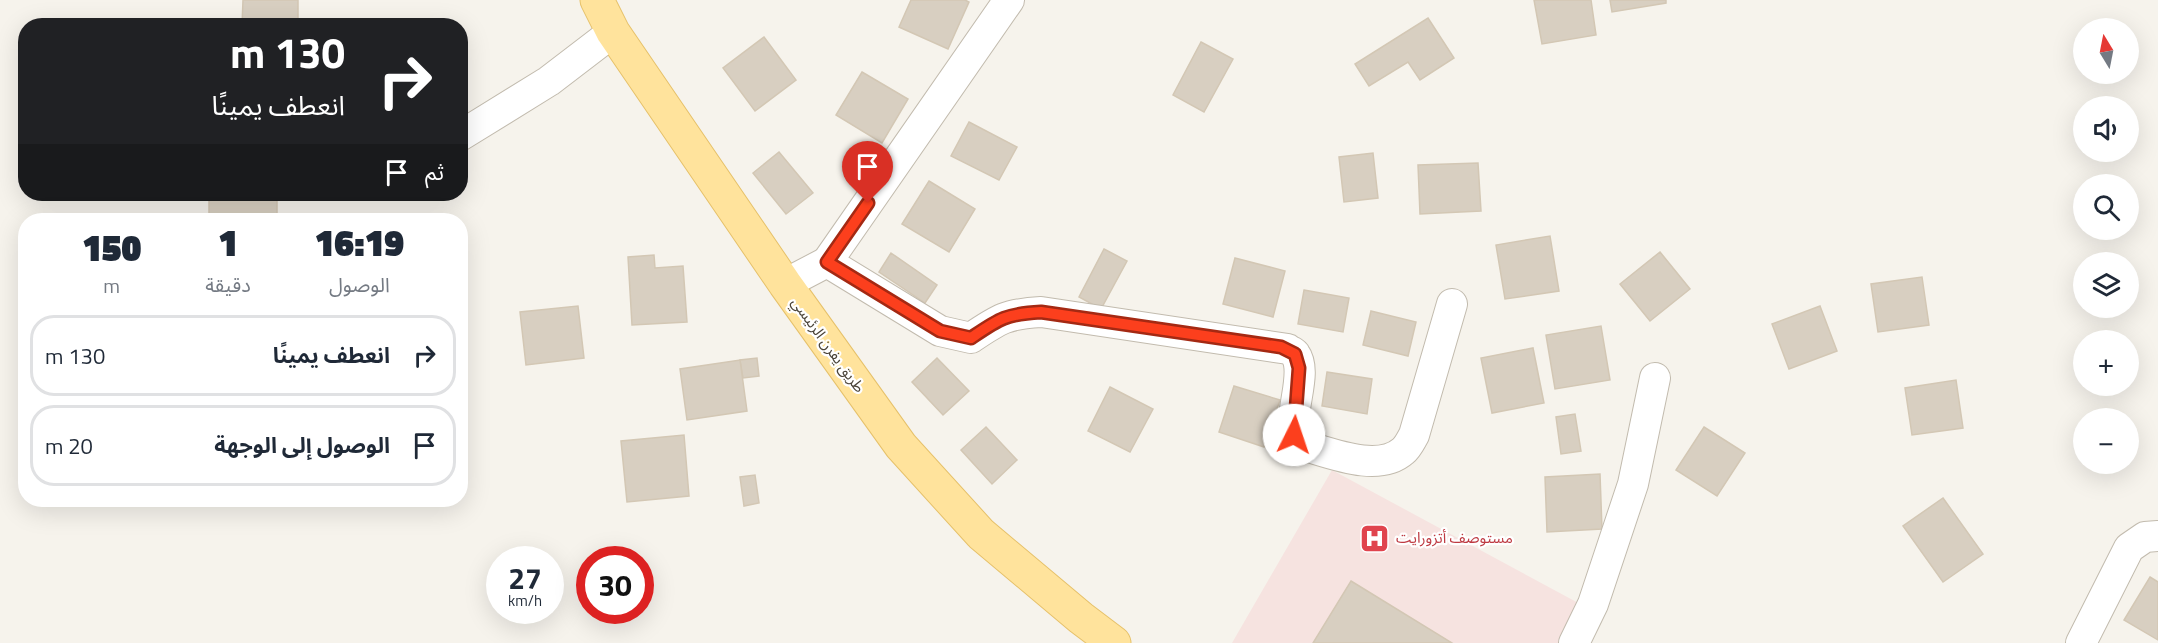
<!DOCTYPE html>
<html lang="ar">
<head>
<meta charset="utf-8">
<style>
	:root { --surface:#fff; --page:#f6f6f7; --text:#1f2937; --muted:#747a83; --line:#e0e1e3 }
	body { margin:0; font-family:"Titillium Web","Noto Sans Arabic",sans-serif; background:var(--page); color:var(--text); direction:rtl; height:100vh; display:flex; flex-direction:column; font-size:22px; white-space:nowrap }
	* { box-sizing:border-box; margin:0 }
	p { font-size:20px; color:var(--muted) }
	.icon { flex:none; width:33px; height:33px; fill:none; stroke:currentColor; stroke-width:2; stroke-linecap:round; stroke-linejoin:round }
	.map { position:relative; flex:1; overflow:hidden; direction:ltr }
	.details { position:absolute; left:18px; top:213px; width:450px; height:294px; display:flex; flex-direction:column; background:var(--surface); border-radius:24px; box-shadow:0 6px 24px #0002; direction:rtl }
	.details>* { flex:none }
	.hud { position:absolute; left:18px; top:18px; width:450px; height:183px; border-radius:24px; box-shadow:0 6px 24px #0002; direction:rtl; background:#202124; color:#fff; overflow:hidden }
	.needle { width:39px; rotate:350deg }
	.tools { position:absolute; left:2073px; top:18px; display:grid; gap:12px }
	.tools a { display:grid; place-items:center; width:66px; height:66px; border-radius:50%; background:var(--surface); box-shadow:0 6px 24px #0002; font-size:30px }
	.speed { position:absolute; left:486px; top:546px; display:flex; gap:12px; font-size:30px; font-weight:700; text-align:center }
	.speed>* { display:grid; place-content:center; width:78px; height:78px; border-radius:50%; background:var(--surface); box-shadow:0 6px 24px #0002; line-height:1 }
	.speed small { font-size:15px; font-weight:400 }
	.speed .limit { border:9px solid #d22; background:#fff; color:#111 }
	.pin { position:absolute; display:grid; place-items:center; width:51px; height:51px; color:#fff; margin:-62px -26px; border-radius:50% 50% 50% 0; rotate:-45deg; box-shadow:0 0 6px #0007 }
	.pin .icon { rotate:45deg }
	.me { position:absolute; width:66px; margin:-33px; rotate:4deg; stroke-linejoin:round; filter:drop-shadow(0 0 4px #0008) }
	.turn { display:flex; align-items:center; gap:21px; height:126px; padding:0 24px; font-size:27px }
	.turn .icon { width:78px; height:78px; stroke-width:2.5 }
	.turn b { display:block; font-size:42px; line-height:51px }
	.then { display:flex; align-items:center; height:57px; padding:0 24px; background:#0003; gap:12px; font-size:22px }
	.eta { display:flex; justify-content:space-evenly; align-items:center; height:102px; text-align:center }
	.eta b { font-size:36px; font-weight:800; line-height:42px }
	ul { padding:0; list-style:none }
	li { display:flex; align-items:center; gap:18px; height:81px; margin:0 12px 9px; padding:0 12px; border:3px solid var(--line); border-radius:24px }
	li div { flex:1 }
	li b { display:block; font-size:22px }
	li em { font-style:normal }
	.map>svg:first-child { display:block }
	.medical { fill:#f6e3e0 }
	.building { fill:#d8cfc1; stroke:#d3c7b4; stroke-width:1.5 }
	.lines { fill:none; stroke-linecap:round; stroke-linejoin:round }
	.street-casing { stroke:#c2bbae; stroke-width:32 }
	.primary-casing { stroke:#e6c16a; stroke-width:35 }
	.street { stroke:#fff; stroke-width:30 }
	.primary { stroke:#ffe39c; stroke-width:33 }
	.route-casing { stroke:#a42913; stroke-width:15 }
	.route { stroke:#fc3f1d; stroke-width:10 }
	.labels { text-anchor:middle; stroke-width:4.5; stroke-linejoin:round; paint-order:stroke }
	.street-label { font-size:15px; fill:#4b4439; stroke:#fff }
	.health-label { font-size:15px; fill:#be3a42; stroke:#fff; text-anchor:start }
</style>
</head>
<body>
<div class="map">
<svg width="2158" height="643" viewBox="0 0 2158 643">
	<rect width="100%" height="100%" fill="#f6f3ec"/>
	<path class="medical" d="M1332,470L1582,605L1559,643H1232Z"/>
	<g class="building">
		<path d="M243,0H298V26H242Z"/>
		<path d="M911,0H965L969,2L948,49L899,27Z"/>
		<path d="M1534,0H1591L1596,35L1542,44Z"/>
		<path d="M1610,0H1666V3L1612,12Z"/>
		<path d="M1428,18L1454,58L1420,80L1408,62L1369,86L1355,64Z"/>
		<path d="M764,37L796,80L755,111L723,68Z"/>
		<path d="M1201,42L1233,59L1204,112L1173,95Z"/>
		<path d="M862,72L908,99L882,143L836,115Z"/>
		<path d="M969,122L1017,147L999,180L951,156Z"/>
		<path d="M779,152L813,193L786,214L753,173Z"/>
		<path d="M1373,153L1378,198L1344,202L1339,157Z"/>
		<path d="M1478,163L1481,211L1420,214L1418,165Z"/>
		<path d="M929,181L975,209L949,252L902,224Z"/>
		<rect x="209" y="194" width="68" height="26"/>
		<path d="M1550,236L1559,291L1505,299L1496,245Z"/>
		<path d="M1104,249L1127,261L1101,309L1079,297Z"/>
		<path d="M1660,252L1690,289L1650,321L1620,284Z"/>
		<path d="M891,253L937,285L925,303L879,272Z"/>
		<path d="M654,255L655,268L683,266L687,322L632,325L628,257Z"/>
		<path d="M1235,258L1285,271L1273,317L1223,304Z"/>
		<path d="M1922,277L1929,325L1878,332L1871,284Z"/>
		<path d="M1304,290L1349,298L1343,332L1298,324Z"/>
		<path d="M578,306L584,358L526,365L520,312Z"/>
		<path d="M1820,306L1837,351L1789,369L1772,324Z"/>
		<path d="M1371,311L1416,322L1408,356L1363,345Z"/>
		<path d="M1601,326L1610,380L1555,389L1546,335Z"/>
		<path d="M1533,348L1544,403L1492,413L1481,358Z"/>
		<path d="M757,358L759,376L743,378L740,360Z"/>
		<path d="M937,358L969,391L943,415L912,382Z"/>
		<path d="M740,360L747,411L687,420L680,369Z"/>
		<path d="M1327,372L1372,379L1367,414L1322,406Z"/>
		<path d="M1956,380L1963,428L1912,435L1905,388Z"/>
		<path d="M1234,386L1280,400L1264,447L1219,432Z"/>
		<path d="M1110,387L1153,409L1130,452L1088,431Z"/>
		<path d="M1575,414L1581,451L1561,454L1556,417Z"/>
		<path d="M986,427L1017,460L992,484L961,450Z"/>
		<path d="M1704,427L1745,453L1717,496L1676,470Z"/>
		<path d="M684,435L689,496L627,502L621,441Z"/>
		<path d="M1600,474L1602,529L1547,532L1545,477Z"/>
		<path d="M755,475L759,503L744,506L740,477Z"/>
		<path d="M1943,498L1983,554L1943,582L1903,526Z"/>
		<path d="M2150,577L2158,582V640L2124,620Z"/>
		<path d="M1351,581L1452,643H1313Z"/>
	</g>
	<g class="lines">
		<defs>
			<g id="street">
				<path d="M460,136L549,81L613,32"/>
				<path d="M827,262L1009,0"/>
				<path d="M785,284L827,262L940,331L971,338C999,319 1006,314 1041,312L1288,349C1290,351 1294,352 1295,354C1311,376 1280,426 1302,445C1331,453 1378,473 1403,451C1408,447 1411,440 1414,435L1452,304"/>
				<path d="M1574,643L1593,604L1633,484L1655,378"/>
				<path d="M2081,643L2129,548L2145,537L2158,536"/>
			</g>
			<path id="primary" d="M597,0L613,32L785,284L901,446L981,534L1081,618L1114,643"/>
		</defs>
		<use href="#street" class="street-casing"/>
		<use href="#primary" class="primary-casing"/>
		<use href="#street" class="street"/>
		<use href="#primary" class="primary"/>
	</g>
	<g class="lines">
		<defs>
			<path id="route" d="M868,203L827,262L940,331L971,338C999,319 1005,314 1041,312L1281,347L1295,354L1299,368L1294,435"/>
		</defs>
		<use href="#route" class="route-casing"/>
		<use href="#route" class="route"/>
	</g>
	<defs>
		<symbol id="hospital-square" viewBox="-11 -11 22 22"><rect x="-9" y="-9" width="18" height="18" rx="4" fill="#e0444e" stroke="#fff"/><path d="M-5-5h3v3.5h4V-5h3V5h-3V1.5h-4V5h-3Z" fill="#fff"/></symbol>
	</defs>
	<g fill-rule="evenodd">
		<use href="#hospital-square" x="1358" y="522" width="33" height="33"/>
	</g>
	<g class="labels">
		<g class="street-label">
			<text transform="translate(828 345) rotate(54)" y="5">طريق يفرن الرئيسي</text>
		</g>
		<g class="health-label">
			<text x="1396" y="543">مستوصف أتزورايت</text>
		</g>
	</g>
</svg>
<div class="tools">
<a><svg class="needle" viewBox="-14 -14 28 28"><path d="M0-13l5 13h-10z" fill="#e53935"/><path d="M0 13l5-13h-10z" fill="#747a83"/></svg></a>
<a><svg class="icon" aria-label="sound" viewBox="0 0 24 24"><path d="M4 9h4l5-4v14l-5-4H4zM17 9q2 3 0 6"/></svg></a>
<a><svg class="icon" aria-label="search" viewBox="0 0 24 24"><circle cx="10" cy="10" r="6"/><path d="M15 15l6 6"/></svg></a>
<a><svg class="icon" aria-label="layers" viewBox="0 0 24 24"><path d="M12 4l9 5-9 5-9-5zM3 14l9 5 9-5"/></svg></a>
<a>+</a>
<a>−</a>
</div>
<div class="speed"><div>27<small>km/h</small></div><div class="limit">30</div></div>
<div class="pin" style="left:868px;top:203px;background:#d93025"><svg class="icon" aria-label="arrive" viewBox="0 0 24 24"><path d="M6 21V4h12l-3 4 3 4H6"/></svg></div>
<svg class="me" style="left:1294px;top:435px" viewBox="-20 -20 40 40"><circle r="19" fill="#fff"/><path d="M0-13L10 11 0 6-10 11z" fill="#fc3f1d"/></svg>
<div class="hud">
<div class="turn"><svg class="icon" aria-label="right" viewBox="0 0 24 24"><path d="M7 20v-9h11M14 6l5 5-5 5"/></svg><div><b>130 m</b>انعطف يمينًا</div></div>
<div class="then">ثم<svg class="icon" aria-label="arrive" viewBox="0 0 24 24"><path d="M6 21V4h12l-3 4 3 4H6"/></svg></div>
</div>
<section class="details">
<div class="eta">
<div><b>16:19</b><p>الوصول</p></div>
<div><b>1</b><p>دقيقة</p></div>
<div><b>150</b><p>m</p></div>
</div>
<ul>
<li><svg class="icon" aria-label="right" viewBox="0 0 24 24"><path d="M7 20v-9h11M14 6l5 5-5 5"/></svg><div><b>انعطف يمينًا</b></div><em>130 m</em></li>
<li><svg class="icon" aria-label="arrive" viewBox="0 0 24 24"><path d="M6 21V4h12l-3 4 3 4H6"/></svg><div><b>الوصول إلى الوجهة</b></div><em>20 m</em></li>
</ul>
</section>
</div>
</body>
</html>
